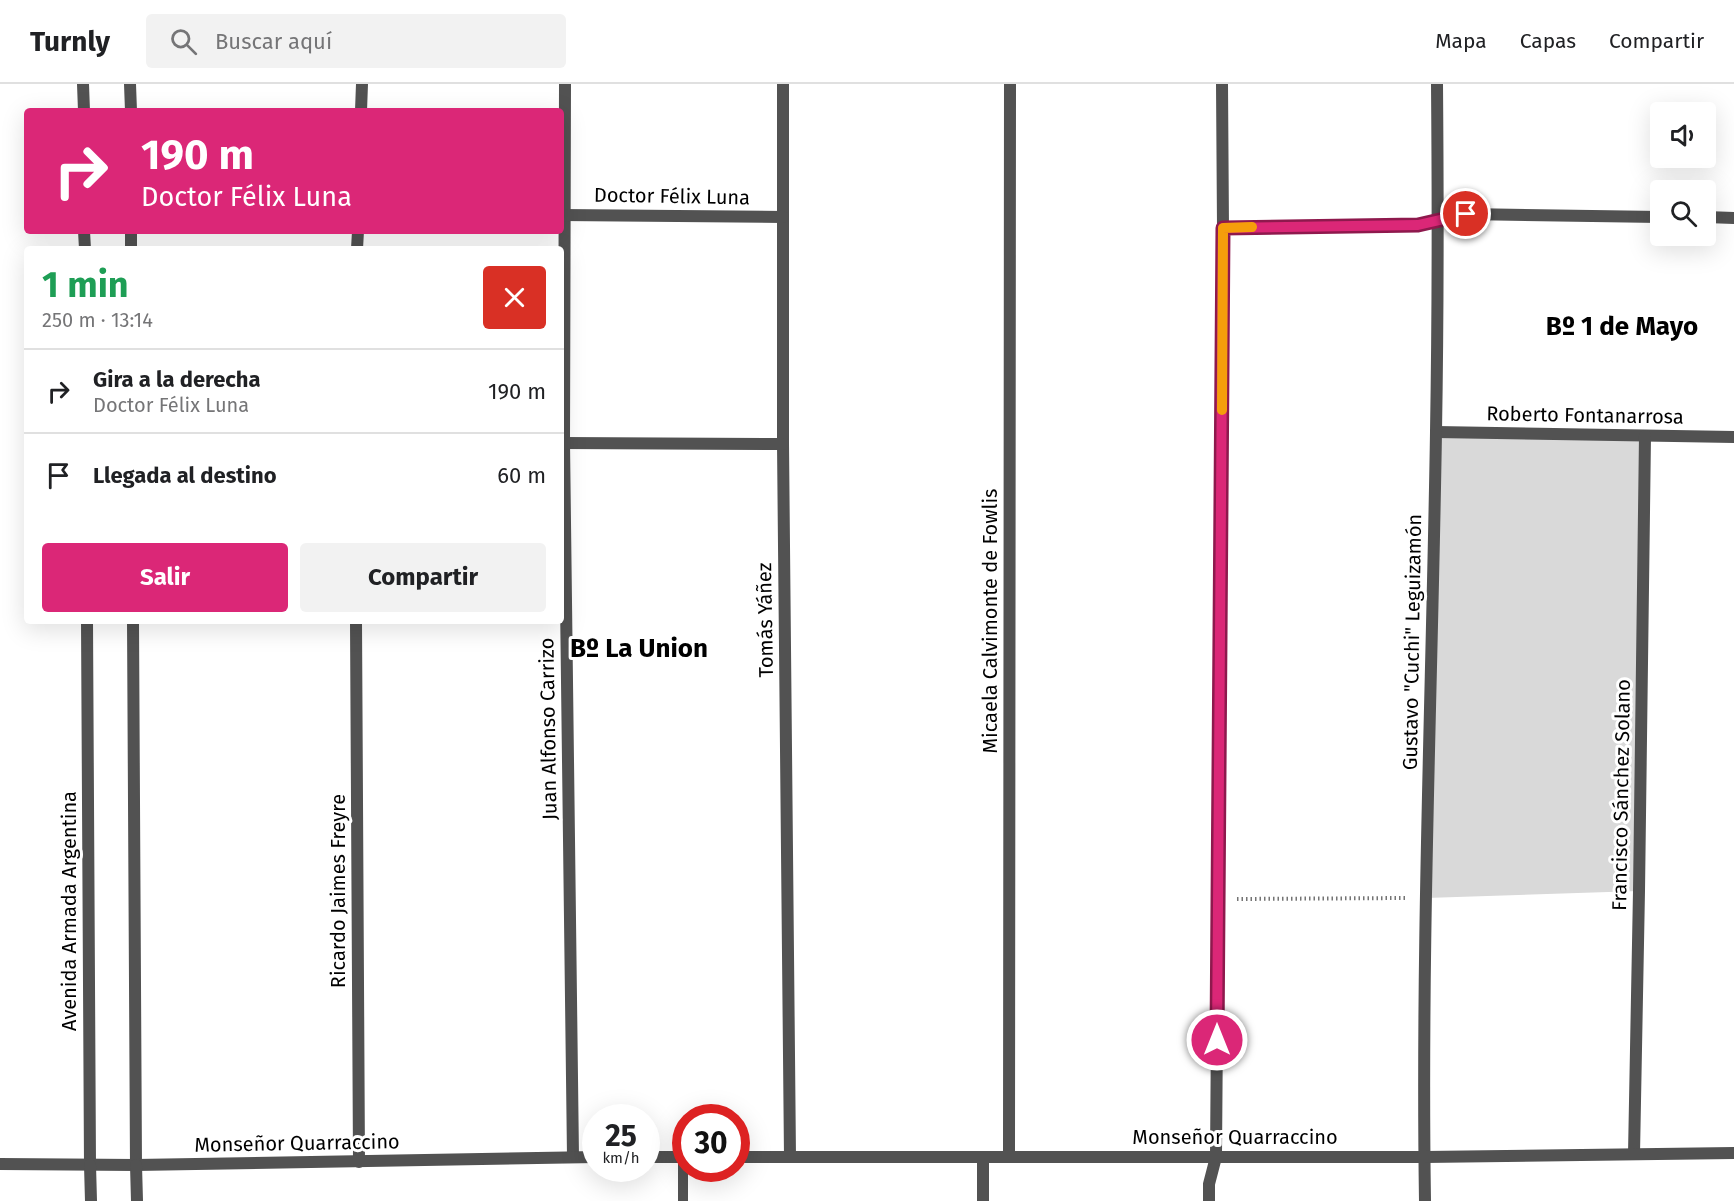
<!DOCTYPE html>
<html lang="es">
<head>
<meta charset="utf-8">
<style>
	:root { --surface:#fff; --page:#f2f2f2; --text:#202124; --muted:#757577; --line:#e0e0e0; --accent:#db2777 }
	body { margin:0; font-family:"Fira Sans",sans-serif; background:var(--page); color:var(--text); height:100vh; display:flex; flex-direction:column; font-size:22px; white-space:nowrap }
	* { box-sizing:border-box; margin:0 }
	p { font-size:20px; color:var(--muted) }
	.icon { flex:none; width:33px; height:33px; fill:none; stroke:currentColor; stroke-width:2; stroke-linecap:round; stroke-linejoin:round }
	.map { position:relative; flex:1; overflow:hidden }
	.details { position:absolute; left:24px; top:162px; width:540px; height:378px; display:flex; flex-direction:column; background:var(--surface); border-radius:6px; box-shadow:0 6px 24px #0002 }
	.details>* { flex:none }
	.banner { position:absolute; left:24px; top:24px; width:540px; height:126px; border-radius:6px; box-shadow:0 6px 24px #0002; background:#db2777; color:#fff; overflow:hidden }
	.controls { position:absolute; left:1650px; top:18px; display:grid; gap:12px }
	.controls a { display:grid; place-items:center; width:66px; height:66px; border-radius:6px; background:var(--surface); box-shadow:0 6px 24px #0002; font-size:30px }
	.speed { position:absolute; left:582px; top:1020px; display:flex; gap:12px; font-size:30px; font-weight:700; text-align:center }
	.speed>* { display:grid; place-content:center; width:78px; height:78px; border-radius:50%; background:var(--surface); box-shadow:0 6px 24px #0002; line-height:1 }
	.speed small { font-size:15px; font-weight:400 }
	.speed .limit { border:9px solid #d22; background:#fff; color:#111 }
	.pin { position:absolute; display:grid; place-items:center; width:51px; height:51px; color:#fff; margin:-26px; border:3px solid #fff; border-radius:50%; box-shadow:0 2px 6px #0007 }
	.me { position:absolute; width:66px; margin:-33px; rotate:0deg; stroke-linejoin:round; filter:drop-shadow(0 0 4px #0008) }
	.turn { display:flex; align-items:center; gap:21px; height:126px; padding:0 18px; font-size:27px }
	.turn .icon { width:78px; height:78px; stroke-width:2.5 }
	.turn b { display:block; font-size:42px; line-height:51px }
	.round { display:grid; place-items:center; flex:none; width:63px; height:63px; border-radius:6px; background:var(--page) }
	.overview { display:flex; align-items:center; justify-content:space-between; height:102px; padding:0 18px }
	h1 { font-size:36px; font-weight:700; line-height:45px; color:#1e9e55 }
	.cta { display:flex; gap:12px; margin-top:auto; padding:12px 18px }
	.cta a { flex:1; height:69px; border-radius:6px; background:var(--accent); color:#fff; font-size:24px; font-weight:700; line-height:69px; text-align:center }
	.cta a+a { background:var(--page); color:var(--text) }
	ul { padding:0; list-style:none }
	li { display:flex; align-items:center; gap:18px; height:84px; padding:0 18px; border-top:2px solid var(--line) }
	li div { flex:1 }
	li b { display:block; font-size:22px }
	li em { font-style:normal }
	header { display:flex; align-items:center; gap:36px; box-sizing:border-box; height:84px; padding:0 30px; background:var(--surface); border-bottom:2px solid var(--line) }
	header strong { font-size:28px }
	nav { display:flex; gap:33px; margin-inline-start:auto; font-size:21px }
	.search { width:420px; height:54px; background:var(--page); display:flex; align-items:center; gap:15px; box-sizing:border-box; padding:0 21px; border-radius:6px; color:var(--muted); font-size:22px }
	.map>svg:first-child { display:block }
	.green { fill:#d9d9d9 }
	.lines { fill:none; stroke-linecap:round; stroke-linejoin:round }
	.path { stroke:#747474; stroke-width:4; stroke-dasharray:1.5 3; stroke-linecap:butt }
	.service { stroke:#525252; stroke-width:10 }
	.minor { stroke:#525252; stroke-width:12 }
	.tertiary { stroke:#525252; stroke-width:12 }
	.route-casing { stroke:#8e194d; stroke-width:15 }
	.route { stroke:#db2777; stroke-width:10 }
	.slow { stroke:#f59e0b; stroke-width:10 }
	.labels { text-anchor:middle; stroke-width:6; stroke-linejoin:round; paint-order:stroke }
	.street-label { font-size:20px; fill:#000; stroke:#fff }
	.district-label { font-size:26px; font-weight:bold; fill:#000; stroke:#fff }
</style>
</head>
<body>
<header>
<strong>Turnly</strong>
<div class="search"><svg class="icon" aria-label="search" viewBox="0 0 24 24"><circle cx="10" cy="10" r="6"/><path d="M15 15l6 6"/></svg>Buscar aquí</div>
<nav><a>Mapa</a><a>Capas</a><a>Compartir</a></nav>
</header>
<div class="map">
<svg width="1734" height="1117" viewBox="0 0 1734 1117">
	<rect width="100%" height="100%" fill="#fff"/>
	<path class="green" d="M1436,348L1645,352L1639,807L1426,814Z"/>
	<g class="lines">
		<path class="path" d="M1237,815L1406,814"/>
		<path class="service" d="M683,1117V1073"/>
		<g class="minor">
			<path d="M83,0L84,27"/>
			<path d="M130,0L131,27"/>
			<path d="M565,0L564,359L573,1073"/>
			<path d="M783,0V360L790,1073"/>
			<path d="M361,27L362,0"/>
			<path d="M561,131L783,133"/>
			<path d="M1706,133L1734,134"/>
			<path d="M1223,144L1417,141L1466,130L1660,133"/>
			<path d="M84,147L85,165"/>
			<path d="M131,147V165"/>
			<path d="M357,165L358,147"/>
			<path d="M1436,348L1734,353"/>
			<path d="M561,359L783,360"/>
			<path d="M87,537L90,1081"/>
			<path d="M133,537L136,1081"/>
			<path d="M356,537L359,1078"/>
			<path d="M1634,1070L1639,807L1645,352"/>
			<path d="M1009,1073L1010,0"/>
			<path d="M983,1117V1073"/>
			<path d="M1209,1117V1100L1216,1073L1223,144L1222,0"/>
			<path d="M1425,1117C1421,861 1432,604 1436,348C1438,232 1438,116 1437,0"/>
		</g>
		<g class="tertiary">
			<path d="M646,1073H686"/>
			<path d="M736,1073H1425L1734,1069"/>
			<path d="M0,1080L136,1081L596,1073"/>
			<path d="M90,1081L91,1117"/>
			<path d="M136,1081L137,1117"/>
		</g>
	</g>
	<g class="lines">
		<defs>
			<path id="route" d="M1217,956L1223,144L1418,141L1466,130"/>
		</defs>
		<use href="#route" class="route-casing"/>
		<use href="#route" class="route"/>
		<path class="slow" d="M1222,326L1223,144L1252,143"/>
	</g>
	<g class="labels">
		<g class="street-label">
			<text transform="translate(672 112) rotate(1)" y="7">Doctor Félix Luna</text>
			<text transform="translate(1585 331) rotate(1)" y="7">Roberto Fontanarrosa</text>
			<text transform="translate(765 536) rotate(-91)" y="7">Tomás Yáñez</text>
			<text transform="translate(990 537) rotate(-90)" y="7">Micaela Calvimonte de Fowlis</text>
			<text transform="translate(1412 558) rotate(-89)" y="7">Gustavo "Cuchi" Leguizamón</text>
			<text transform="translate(548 645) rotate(-91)" y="7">Juan Alfonso Carrizo</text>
			<text transform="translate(1621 711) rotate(-89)" y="7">Francisco Sánchez Solano</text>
			<text transform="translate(338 807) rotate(-90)" y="7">Ricardo Jaimes Freyre</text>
			<text transform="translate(69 827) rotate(-90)" y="7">Avenida Armada Argentina</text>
			<text x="1235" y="1060">Monseñor Quarraccino</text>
			<text transform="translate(297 1059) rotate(-1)" y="7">Monseñor Quarraccino</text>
		</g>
		<g class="district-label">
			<text x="1622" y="251">Bº 1 de Mayo</text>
			<text x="639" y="573">Bº La Union</text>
		</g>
	</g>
</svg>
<div class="controls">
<a><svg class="icon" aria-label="sound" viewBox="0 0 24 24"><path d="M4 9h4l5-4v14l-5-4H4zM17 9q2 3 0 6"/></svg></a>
<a><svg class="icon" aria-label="search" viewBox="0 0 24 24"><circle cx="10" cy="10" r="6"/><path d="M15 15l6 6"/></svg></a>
</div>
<div class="speed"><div>25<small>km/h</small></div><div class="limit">30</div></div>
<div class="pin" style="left:1466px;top:130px;background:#d93025"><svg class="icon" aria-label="arrive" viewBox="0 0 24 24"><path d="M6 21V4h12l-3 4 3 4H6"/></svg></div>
<svg class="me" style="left:1217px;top:956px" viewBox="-20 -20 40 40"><circle r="17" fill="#db2777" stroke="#fff" stroke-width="3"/><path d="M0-11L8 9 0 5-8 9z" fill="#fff"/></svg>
<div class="banner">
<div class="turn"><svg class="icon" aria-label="right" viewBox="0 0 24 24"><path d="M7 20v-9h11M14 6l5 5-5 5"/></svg><div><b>190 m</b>Doctor Félix Luna</div></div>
</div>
<section class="details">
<div class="overview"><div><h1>1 min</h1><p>250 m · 13:14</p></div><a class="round" style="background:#d93025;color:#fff"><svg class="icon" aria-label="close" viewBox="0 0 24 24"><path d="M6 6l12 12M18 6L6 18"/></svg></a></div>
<ul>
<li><svg class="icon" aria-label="right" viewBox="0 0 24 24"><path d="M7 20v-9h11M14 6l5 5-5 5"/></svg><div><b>Gira a la derecha</b><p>Doctor Félix Luna</p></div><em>190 m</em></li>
<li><svg class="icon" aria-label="arrive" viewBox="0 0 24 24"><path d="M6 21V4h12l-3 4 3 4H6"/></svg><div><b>Llegada al destino</b></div><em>60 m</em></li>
</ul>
<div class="cta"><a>Salir</a><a>Compartir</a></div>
</section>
</div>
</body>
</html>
